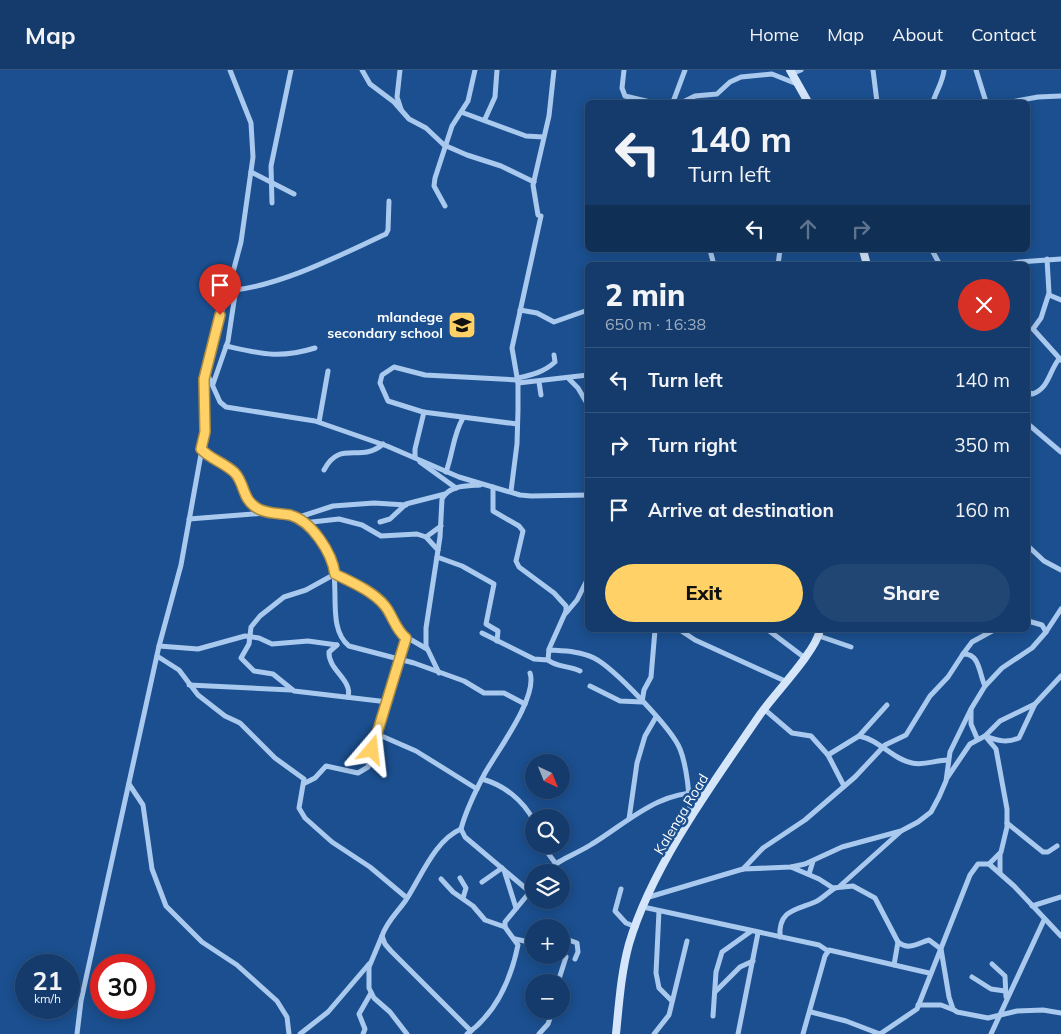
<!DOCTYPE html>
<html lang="en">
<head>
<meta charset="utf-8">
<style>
	:root { --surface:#143b6b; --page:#214673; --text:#f1f3f6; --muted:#9dadc1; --line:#33557e; --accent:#ffd166 }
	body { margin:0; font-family:Mulish,sans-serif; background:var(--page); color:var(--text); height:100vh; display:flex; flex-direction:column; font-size:19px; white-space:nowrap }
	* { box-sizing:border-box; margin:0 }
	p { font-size:16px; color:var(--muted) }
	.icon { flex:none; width:28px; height:28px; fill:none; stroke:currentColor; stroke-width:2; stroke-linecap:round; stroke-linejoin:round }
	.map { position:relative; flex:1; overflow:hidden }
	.side { position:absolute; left:585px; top:192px; width:445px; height:370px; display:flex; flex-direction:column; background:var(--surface); border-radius:8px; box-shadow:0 2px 12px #0003,0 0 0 1px var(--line) }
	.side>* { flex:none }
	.banner { position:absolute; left:585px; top:30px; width:445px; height:152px; border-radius:8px; box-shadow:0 2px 12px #0003,0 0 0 1px var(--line); background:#143b6b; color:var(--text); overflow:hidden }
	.needle { width:32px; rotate:137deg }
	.tools { position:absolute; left:525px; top:684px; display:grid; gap:10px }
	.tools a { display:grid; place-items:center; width:45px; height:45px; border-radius:50%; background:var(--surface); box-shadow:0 2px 12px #0003,0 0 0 1px var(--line); font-size:25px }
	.speed { position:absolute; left:15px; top:884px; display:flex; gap:10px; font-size:25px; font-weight:700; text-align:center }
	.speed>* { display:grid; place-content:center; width:65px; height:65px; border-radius:50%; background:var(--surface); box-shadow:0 2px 12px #0003,0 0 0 1px var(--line); line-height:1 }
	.speed small { font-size:12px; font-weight:400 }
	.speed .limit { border:8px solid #d22; background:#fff; color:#111 }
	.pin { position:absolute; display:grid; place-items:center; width:42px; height:42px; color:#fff; margin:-51px -21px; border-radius:50% 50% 50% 0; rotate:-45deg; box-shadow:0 0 5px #0007 }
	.pin .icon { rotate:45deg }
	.me { position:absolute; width:55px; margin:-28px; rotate:17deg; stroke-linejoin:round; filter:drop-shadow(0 0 4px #0008) }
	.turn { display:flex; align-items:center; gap:18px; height:105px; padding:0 20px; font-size:22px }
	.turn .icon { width:65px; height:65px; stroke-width:2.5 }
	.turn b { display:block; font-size:35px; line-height:42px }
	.lanes { display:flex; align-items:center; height:48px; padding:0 20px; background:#0003; justify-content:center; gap:25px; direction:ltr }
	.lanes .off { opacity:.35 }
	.round { display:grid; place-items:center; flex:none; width:52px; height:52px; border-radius:26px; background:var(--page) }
	.headline { display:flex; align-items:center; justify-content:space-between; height:85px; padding:0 20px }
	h1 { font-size:30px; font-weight:800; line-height:38px }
	.cta { display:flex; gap:10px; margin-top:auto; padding:10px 20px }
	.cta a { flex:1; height:58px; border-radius:30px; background:var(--accent); color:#111; font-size:20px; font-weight:800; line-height:58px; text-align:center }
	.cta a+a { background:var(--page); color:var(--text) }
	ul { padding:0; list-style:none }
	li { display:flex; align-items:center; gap:15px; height:65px; padding:0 20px; border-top:1px solid var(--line) }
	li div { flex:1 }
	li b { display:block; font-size:19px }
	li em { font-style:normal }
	header { display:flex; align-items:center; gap:30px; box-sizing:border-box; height:70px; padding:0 25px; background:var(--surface); border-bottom:1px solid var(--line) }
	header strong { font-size:24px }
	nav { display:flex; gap:28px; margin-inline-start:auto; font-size:18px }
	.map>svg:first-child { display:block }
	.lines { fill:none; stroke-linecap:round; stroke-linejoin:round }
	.street { stroke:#a9c9ee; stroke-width:5 }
	.secondary { stroke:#d6e6fa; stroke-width:8 }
	.route-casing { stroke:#a68842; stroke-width:12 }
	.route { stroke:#ffd166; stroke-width:9 }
	.labels { text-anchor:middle; stroke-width:5; stroke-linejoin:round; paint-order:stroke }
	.poi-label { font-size:14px; font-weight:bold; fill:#fff; stroke:#1b4f8f; text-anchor:end }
	.street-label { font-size:14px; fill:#fff; stroke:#1b4f8f }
</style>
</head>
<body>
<header>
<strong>Map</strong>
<nav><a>Home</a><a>Map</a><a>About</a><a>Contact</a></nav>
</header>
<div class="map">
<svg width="1061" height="964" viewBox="0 0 1061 964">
	<rect width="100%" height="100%" fill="#1b4f8f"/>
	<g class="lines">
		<g class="street">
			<path d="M362,0L370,14L394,32L409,49L426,58L444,75L467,85L501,96L534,112"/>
			<path d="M400,0L397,27L401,39"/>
			<path d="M624,0L622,18L625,26L650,32"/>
			<path d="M873,0L877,32"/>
			<path d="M976,0L986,32"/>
			<path d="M791,4L801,0"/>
			<path d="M673,32L685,0"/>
			<path d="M683,32L695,26L717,24L730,12L741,7L772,4L797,14"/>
			<path d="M933,32C936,21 943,12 944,0"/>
			<path d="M1011,32L1038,27L1061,26"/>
			<path d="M461,42L526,66L543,67"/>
			<path d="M485,49L495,27L497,0"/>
			<path d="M251,102L294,124"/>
			<path d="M272,133L271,96L291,0"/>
			<path d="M445,136L434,116L435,108L452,56L468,31L475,0"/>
			<path d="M538,145L533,115L549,46L554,0"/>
			<path d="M710,180L714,195"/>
			<path d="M932,180L940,195"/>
			<path d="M1047,189L1049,223L1041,248L1033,259L1061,290"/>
			<path d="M778,195L780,180"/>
			<path d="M1005,195L1019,192L1061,189"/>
			<path d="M229,217L241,172L253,87L251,53L230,0"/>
			<path d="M235,220C285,214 340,185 386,164L388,160L389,131"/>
			<path d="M1049,225L1061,230"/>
			<path d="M520,240L537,243L554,252L588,240"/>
			<path d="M226,276C262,284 279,289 315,278"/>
			<path d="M206,301L220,332L226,337L315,351L387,376L459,407L520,425L531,426L588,425"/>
			<path d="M518,308C532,305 544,302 555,292L554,285"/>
			<path d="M569,309L578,318L588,335"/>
			<path d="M539,312L541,325"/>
			<path d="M518,313L588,305"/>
			<path d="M213,314L228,271L236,218"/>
			<path d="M1028,322L1032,324C1049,319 1049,301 1059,289"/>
			<path d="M319,352L328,301"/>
			<path d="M517,354L423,342L388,331L380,313L382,305L394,297L425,305L518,310"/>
			<path d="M1028,354L1061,382"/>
			<path d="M201,379C211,391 228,393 237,406C245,417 242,429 256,438C266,444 279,443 290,445C306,450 319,468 327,482C344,508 324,556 349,576L414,593L464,611L484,623H504L525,634"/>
			<path d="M415,387V379L424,342"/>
			<path d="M420,392L456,418"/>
			<path d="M324,400C340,369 360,394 383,374"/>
			<path d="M446,402C453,383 453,365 463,348"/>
			<path d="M493,417V441L519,456L523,461L516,491L519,497L554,523L566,536V541L549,579L548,590C558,598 568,595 580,601"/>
			<path d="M511,421L517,374L518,340V313L512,278L541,146"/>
			<path d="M296,448L333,436L374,433L406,435"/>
			<path d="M189,449L266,443"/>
			<path d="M380,452L390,449L406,434L445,424"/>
			<path d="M303,453L339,449L362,455L381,466L417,464L426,467L438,480"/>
			<path d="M426,467L441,456"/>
			<path d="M1028,476L1044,491L1061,500"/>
			<path d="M437,487L462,496L494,514L486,554L498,561L497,571"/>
			<path d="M566,543L577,530L588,508"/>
			<path d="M1028,551L1042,555L1046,562"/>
			<path d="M680,560L695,570L785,611"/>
			<path d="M768,560L805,588"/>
			<path d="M482,563L534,589L548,590"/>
			<path d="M819,566L851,577"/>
			<path d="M337,575L329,582C328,600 353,610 348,627"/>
			<path d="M159,576L198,579L245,566L259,568L272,574L308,571L337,575"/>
			<path d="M549,580C564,581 580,581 594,588C614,598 672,659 680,679C687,696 690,729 690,747"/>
			<path d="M963,584L972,572L994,560"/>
			<path d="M157,586L179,600L198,625L225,646L240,653L275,688L304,709L299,738L305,748L332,772L370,797L407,828"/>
			<path d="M439,603L426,576V558L440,467L442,429C449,415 467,416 480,415"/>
			<path d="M189,615L291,620"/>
			<path d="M590,616L620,631L642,632L644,620L651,607L655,560"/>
			<path d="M388,632L294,621L273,604L254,601L241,588L249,574L251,557L260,546L284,527L306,520L335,504L371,524L383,534L401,564L427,579"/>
			<path d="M764,639L792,663L811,666L828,685L844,716"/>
			<path d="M971,640V654L977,668"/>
			<path d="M377,664L416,681L477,719"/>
			<path d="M859,666L887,635"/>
			<path d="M987,667C1000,671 1007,673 1019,668L1035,634"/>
			<path d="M828,685L859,666C880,670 892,689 912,693C924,696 936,690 948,690"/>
			<path d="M947,708L970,674L985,666L1000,651L1035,634L1061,606"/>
			<path d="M482,709C504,715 523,730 534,751"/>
			<path d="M305,713L315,708L326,696L358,703L368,697L406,568"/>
			<path d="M129,714L143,735L152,799L166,836L202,872L237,895L277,931L287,947L289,964"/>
			<path d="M629,749L637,693L645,666L656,647"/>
			<path d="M1007,753L1043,782H1048L1057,776"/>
			<path d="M461,759C435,770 421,807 406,830C397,843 387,851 382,866L385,874L391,881L471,961"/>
			<path d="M542,775L556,794"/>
			<path d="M989,794L1014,816L1061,866"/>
			<path d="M791,797L819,809L833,818L853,816L875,828L898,872C909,881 918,873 929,870L941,879L949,927L953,939L957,942L988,948L1017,941L1043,940L1061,943"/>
			<path d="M743,799L763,778L805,750L855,707L885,675L906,665L930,626L948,607L963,584C980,583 979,604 985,616"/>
			<path d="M504,800L516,838"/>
			<path d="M546,802C558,789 577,784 592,774C628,752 660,719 706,723"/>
			<path d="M1000,802V784"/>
			<path d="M809,804L813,791"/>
			<path d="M460,808L466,818L463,828"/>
			<path d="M441,809L453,822L473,836L485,850L505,857"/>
			<path d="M482,812L502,798"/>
			<path d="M840,816L900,762"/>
			<path d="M621,819L615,841L626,853L636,857"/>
			<path d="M530,822L465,767L461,759C466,740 476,720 485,703C498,680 538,627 530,603"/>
			<path d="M649,827L743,799L791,797L805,794L842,777L901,761L918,752L931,742L939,727L946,711L950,682L971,639L985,616L1002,598L1032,578L1046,562L1061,539"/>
			<path d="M1032,836L1061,827"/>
			<path d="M643,837L819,875L828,881"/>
			<path d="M659,841L656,903L659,918L672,931"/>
			<path d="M382,866L369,897V918L374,928L390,942L407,964"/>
			<path d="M561,867L577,873L578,882L575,889"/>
			<path d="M780,867C778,840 796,840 815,832C822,829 828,822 835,818"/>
			<path d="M515,869L534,873"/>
			<path d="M992,894L1005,906L1006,927"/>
			<path d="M894,895L898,872"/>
			<path d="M972,907L991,919L1005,921"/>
			<path d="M558,912L566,887"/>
			<path d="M715,922L740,897L753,891"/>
			<path d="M918,935H941L954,940"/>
			<path d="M811,942L846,951L880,964L917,939L970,805L978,794H989L1001,782L1007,757V739L996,679L985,666"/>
			<path d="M713,946L716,902L722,882L750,862"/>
			<path d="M77,964L81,931L159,576L181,495L205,362L203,309L217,251L234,214"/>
			<path d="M300,964L328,942L369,894"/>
			<path d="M363,964L365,959L359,944L371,923"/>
			<path d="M467,964C496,943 511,909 518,875L505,857V852L534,817"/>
			<path d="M539,964L548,954L553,940"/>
			<path d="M654,964L669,945L687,871"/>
			<path d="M738,964L758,863"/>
			<path d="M803,964L825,886L829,880L929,903"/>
			<path d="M991,964L1044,850"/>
		</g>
		<g class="secondary">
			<path d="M790,0L808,32"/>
			<path d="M863,180L867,195"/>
			<path d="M616,964C619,934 621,903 629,874C652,796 713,713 759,646C774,624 815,583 820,560"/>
		</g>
	</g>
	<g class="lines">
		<defs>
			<path id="route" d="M220,245L204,309L205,362L201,379C210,389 225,393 235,403C245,414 242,429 257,438C266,444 279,443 290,445C312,451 332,483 335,504C351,512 373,521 385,536C393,546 395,559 406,568L372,680"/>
		</defs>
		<use href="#route" class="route-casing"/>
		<use href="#route" class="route"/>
	</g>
	<defs>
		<symbol id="school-square" viewBox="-11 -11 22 22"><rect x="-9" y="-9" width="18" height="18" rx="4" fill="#ffd166" stroke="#1b4f8f"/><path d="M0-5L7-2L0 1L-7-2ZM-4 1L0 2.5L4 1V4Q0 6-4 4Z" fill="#111"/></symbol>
	</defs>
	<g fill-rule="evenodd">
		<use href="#school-square" x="446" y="239" width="32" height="32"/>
	</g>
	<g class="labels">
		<g class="poi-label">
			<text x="443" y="252">mlandege<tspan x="443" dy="16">secondary school</tspan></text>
		</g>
		<g class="street-label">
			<text transform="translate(681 744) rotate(-59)" y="5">Kalenga Road</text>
		</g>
	</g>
</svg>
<div class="tools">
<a><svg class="needle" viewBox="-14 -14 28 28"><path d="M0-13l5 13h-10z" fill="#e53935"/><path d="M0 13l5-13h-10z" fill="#9dadc1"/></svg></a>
<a><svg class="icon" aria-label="search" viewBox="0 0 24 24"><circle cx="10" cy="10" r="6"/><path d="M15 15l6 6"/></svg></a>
<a><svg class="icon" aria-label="layers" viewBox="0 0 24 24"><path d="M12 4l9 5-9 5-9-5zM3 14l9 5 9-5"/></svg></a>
<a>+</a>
<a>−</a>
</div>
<div class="speed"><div>21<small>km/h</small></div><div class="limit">30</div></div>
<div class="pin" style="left:220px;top:245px;background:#d93025"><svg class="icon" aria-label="arrive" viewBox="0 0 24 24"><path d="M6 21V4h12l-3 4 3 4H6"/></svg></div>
<svg class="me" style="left:372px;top:680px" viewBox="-20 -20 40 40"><path d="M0-17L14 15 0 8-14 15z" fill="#ffd166" stroke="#fff" stroke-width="4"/></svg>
<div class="banner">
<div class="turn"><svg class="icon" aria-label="left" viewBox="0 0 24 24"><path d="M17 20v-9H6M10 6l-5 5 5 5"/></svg><div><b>140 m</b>Turn left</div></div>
<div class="lanes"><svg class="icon" aria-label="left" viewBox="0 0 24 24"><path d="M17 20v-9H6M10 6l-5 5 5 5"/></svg><svg class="icon off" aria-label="ahead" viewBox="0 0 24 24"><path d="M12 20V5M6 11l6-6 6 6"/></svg><svg class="icon off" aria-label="right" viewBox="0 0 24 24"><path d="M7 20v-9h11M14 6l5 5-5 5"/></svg></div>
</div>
<section class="side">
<div class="headline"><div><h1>2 min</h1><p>650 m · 16:38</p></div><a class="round" style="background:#d93025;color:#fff"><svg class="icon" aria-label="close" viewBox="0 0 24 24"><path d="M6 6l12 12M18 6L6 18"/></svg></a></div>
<ul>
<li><svg class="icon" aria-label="left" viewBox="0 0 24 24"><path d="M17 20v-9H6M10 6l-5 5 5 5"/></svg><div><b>Turn left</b></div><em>140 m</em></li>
<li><svg class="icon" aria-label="right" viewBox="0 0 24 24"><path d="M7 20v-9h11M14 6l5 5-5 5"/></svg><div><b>Turn right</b></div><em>350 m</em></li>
<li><svg class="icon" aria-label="arrive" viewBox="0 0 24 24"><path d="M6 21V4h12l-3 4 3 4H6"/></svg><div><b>Arrive at destination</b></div><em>160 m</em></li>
</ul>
<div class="cta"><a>Exit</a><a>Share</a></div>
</section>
</div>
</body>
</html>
